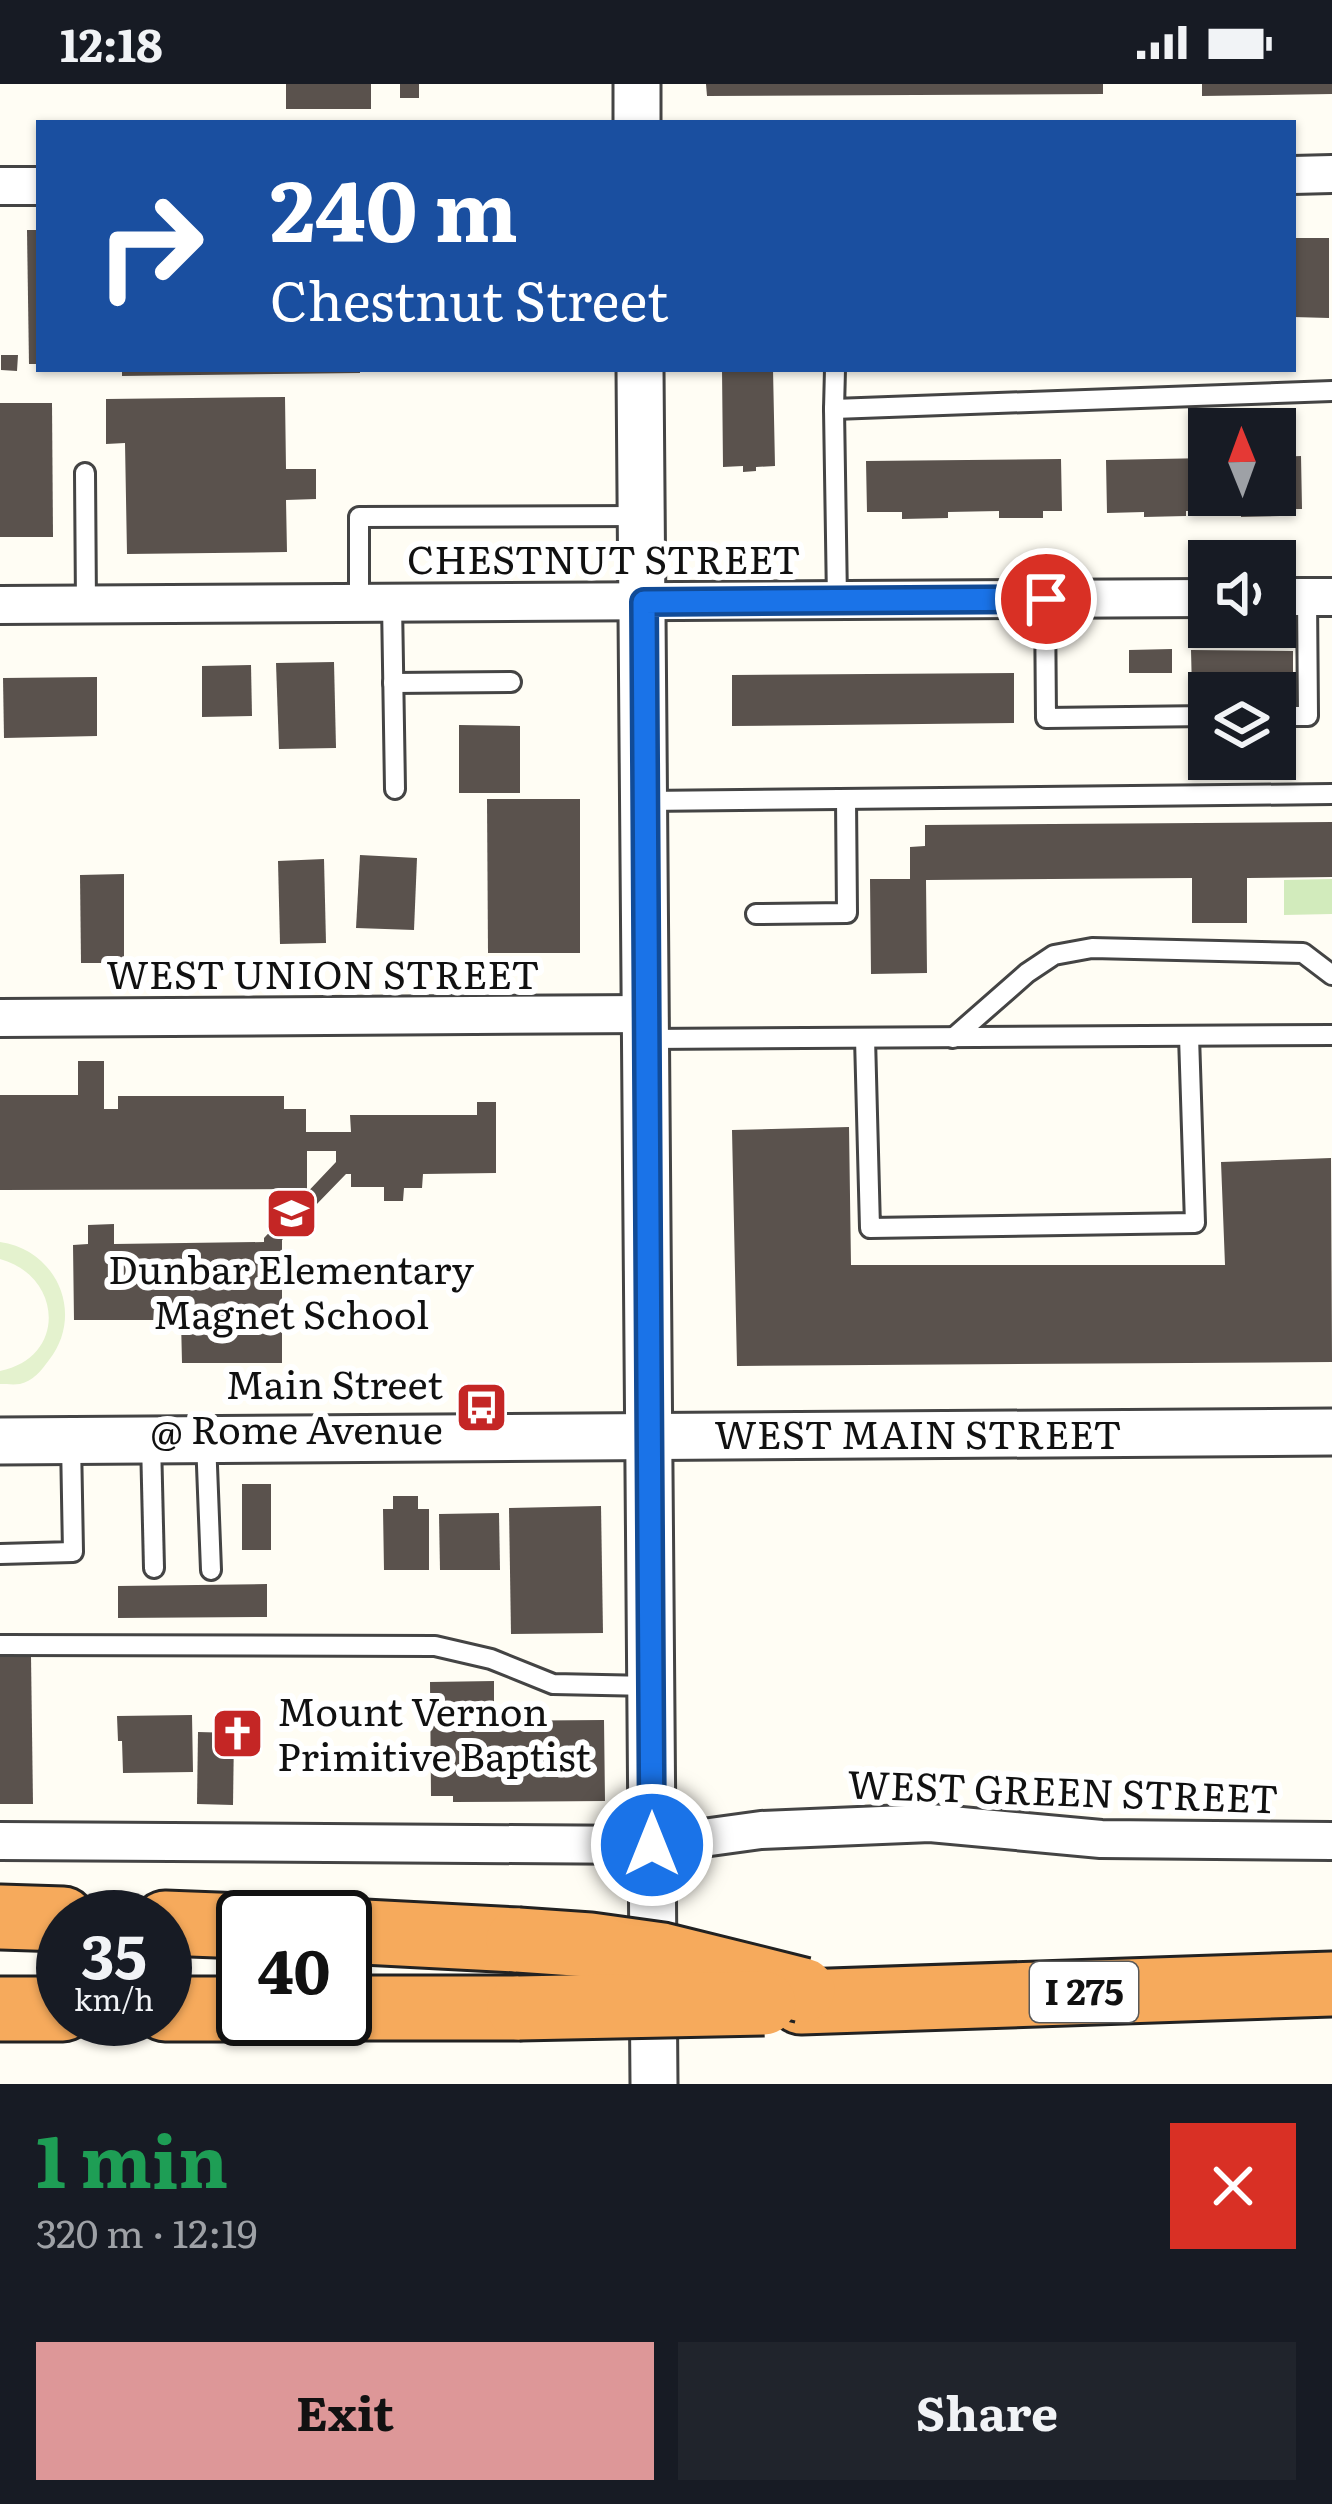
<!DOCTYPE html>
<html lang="en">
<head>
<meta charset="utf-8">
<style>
	:root { --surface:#171b24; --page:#20242c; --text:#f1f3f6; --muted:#9ea1a6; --accent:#dd9798 }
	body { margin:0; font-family:Literata,serif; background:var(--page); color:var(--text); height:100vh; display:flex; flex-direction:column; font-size:45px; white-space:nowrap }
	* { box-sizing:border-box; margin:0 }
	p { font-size:39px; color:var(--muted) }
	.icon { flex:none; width:66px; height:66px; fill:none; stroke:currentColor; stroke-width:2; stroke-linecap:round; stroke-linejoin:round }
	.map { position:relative; height:2000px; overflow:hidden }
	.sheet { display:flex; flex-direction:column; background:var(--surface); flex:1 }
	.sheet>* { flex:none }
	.hud { position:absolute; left:36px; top:36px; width:1260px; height:252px; border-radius:0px; box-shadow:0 3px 9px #0004; background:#1a4fa0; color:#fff; overflow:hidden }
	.needle { width:78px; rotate:359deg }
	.fabs { position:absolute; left:1188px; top:324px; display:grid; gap:24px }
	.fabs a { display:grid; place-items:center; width:108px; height:108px; border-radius:0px; background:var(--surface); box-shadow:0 3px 9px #0004; font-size:60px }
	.speed { position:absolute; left:36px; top:1806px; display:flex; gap:24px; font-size:60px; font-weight:700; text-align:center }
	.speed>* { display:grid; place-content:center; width:156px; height:156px; border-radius:50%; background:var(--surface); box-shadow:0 3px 9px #0004; line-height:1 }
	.speed small { font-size:30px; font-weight:400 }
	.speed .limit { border:6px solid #111; border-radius:18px; background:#fff; color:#111 }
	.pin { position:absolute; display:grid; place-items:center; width:102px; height:102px; color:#fff; margin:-51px; border:6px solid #fff; border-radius:50%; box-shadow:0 3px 12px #0007 }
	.me { position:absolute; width:132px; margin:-66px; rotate:0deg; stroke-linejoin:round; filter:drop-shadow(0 0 9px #0008) }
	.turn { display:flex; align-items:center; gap:42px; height:252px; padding:0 36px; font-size:54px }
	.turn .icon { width:156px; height:156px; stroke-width:2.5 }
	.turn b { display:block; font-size:84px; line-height:102px }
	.round { display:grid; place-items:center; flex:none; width:126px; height:126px; border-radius:0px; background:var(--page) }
	.summary { display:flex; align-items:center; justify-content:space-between; height:204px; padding:0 36px }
	h1 { font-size:72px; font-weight:700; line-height:90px; color:#1e9e55 }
	.primary-button { display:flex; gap:24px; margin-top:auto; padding:24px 36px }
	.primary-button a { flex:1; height:138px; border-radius:0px; background:var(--accent); color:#111; font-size:48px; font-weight:700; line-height:138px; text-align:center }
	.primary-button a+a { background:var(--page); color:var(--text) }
	.status { display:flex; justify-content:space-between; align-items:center; height:84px; padding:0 60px; background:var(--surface); direction:ltr }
	.status svg { height:33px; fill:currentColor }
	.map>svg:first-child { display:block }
	.green { fill:#d2ebbc }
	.pitch { fill:#e4f2ce }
	.building { fill:#5a524d }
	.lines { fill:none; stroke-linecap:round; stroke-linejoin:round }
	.service-casing { stroke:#444; stroke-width:24 }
	.minor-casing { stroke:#444; stroke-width:42 }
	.tertiary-casing { stroke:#444; stroke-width:51 }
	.motorway-casing { stroke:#222; stroke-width:69 }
	.service { stroke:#fff; stroke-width:18 }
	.minor { stroke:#fff; stroke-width:36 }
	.tertiary { stroke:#fff; stroke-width:45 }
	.motorway { stroke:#f6aa5c; stroke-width:63 }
	.motorway-bridge-casing { stroke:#222; stroke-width:69; stroke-linecap:butt }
	.motorway-bridge { stroke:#f6aa5c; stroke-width:63 }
	.route-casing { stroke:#114b97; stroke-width:30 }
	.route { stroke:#1a73e8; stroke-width:21 }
	.labels { text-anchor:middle; stroke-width:12; stroke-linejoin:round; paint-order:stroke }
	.shield { fill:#fff; stroke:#585858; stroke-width:3 }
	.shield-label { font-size:36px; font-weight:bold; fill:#111 }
	.street-label { font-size:39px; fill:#111; stroke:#fff }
	.poi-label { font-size:39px; fill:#111; stroke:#fff }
</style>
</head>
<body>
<div class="status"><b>12:18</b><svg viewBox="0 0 49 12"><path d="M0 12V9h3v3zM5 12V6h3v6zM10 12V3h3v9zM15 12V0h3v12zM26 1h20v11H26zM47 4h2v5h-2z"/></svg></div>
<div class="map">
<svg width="1332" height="2000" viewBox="0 0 1332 2000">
	<rect width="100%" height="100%" fill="#fffdf4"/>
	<path class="green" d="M1332,795V830L1284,831V796Z"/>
	<path class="pitch" d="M0,1158C57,1166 85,1230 49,1276C41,1287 33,1297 20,1300C13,1301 7,1300 0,1300V1287C67,1274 63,1192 0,1175Z"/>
	<g class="building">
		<rect x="286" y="0" width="85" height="25"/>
		<rect x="400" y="0" width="19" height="14"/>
		<path d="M706,0H1103V10L707,12Z"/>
		<path d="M1202,0H1332V10L1202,12Z"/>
		<path d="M27,146H39V280H29Z"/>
		<path d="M1293,154H1329V234L1293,233Z"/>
		<path d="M1,271H18L17,287L1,286Z"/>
		<path d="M122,285H360V289L122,292Z"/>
		<path d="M722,285H773L775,382L756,383V387L743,388V382L723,383Z"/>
		<path d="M285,313L286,385H316V415L286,416L287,468L127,470L125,359L106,360V315Z"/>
		<path d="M0,319H52L53,453H0Z"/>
		<path d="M1301,372L1302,425H1280V432L1241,433V426L1186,427V432L1144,433V428L1107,429L1106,376L1209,374V411H1275V373Z"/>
		<path d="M1061,375L1062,427H1043V434H999V427L948,428V434L902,435V428H867L866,377Z"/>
		<path d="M1172,565V589H1129V566Z"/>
		<path d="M1191,566L1293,567V589H1258V607H1192Z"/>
		<path d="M334,578L336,664L279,665L276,579Z"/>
		<path d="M251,581L252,632L202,633V582Z"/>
		<path d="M1014,589V639L732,642V591Z"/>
		<path d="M97,593V652L4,654L3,594Z"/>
		<path d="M459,641L520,642V709H459Z"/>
		<path d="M487,715H580V869H488Z"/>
		<path d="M1332,738V793L1247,794V839H1192V794L926,796L927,889L871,890L870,795H910V763L925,762V741Z"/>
		<path d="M360,771L417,774L414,846L356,844Z"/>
		<path d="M324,775L326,859L280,860L278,777Z"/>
		<path d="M124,790V879H81L80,791Z"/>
		<path d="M78,977H104V1025H118V1012H284V1025H306V1048H351L350,1031H477V1018H496V1089L423,1090L422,1104H404L403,1117H384V1103H351V1090H346L282,1156V1279H182L181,1236H74L73,1161L88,1160V1141L114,1140V1160L264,1158V1154L336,1078V1067H307V1105L0,1106V1011H78Z"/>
		<path d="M849,1043L851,1181H1225L1221,1078L1331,1074L1332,1278L737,1282L732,1046Z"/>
		<rect x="242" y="1400" width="29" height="66"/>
		<path d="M393,1412H418V1425H429V1486H384L383,1425H393Z"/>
		<path d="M601,1422L603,1549L511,1550L509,1424Z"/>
		<path d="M499,1429L500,1486H440L439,1430Z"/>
		<path d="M267,1500V1533L118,1534V1502Z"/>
		<path d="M0,1572H31L33,1720H0Z"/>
		<path d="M494,1597V1637L604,1636L605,1717L453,1718V1712H431L430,1598Z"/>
		<path d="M192,1631L193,1688L123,1689L122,1657H118L117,1632Z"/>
		<path d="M198,1648L234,1649L233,1721L197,1720Z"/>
	</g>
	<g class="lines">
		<defs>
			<g id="service">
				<path d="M835,285L834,325L1332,307"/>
				<path d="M834,325L837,516"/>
				<path d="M85,389L86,521"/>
				<path d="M1045,515L1046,634L1209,632"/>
				<path d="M359,519V433L640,432"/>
				<path d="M392,519L395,705"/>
				<path d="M393,599L511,598"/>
				<path d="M1275,632H1308L1307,513"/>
				<path d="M645,717L1332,710"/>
				<path d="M756,830L847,829L846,715"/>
				<path d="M865,954L870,1144L1195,1139L1189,952"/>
				<path d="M953,954L1027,889L1054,871L1092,864L1303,869L1332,891"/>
				<path d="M647,955L1332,951"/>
				<path d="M206,1356L211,1486"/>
				<path d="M151,1357L154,1484"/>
				<path d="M0,1470L73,1468L71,1357"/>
				<path d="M0,1561L435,1562L491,1575L553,1600L651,1602"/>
			</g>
			<g id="minor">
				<path d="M1293,91L1332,90"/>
				<path d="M0,102H39"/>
				<path d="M1275,513H1332"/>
				<path d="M0,521L1209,514"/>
				<path d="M0,934L647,930"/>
				<path d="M0,1757L652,1761L761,1746L930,1739L1101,1755L1332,1757"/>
			</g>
			<g id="tertiary">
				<path d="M637,0V39"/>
				<path d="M640,285L654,2000"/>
				<path d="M0,1357L1332,1348"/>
			</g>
			<g id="motorway">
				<path d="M0,1833L63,1835"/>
				<path d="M165,1839L243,1842"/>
				<path d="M345,1847L518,1856"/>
				<path d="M801,1918L1332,1900"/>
				<path d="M345,1924H519"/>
				<path d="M0,1925H63"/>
				<path d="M165,1925H243"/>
			</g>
		</defs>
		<use href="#service" class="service-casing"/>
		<use href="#minor" class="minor-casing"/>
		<use href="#tertiary" class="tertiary-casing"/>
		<use href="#motorway" class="motorway-casing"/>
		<use href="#service" class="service"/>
		<use href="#minor" class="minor"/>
		<use href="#tertiary" class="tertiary"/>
		<use href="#motorway" class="motorway"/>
		<defs>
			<g id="motorway-bridge">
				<path d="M518,1856L590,1861L662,1871L803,1906"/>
				<path d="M519,1924L764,1919"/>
			</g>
		</defs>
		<use href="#motorway-bridge" class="motorway-bridge-casing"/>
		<use href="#motorway-bridge" class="motorway-bridge"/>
	</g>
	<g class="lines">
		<defs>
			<path id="route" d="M652,1761L644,518L1046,515"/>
		</defs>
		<use href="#route" class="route-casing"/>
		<use href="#route" class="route"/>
	</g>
	<defs>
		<symbol id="school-square" viewBox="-11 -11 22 22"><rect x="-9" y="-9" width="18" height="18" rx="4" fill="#c42625" stroke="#fff"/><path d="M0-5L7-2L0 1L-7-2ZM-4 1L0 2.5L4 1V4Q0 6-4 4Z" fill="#fff"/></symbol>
		<symbol id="bus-square" viewBox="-11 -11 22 22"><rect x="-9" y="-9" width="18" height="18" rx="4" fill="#c42625" stroke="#fff"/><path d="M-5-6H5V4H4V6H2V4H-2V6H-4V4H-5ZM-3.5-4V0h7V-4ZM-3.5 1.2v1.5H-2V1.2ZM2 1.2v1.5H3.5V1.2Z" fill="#fff"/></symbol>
		<symbol id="church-square" viewBox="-11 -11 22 22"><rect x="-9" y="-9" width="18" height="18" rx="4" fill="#c42625" stroke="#fff"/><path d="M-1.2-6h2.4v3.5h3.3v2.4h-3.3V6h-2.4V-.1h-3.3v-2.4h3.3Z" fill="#fff"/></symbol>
	</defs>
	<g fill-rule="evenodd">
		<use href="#school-square" x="262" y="1100" width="59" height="59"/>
		<use href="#bus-square" x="452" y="1294" width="59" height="59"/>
		<use href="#church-square" x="208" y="1620" width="59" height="59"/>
	</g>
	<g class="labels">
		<rect class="shield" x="1030" y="1878" width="108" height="60" rx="9"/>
		<g class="shield-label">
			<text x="1084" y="1921">I 275</text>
		</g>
		<g class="street-label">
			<text x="604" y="490">CHESTNUT STREET</text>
			<text x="323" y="905">WEST UNION STREET</text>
			<text x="918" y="1365">WEST MAIN STREET</text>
			<text transform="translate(1063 1708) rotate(2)" y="14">WEST GREEN STREET</text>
		</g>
		<g class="poi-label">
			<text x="291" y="1200">Dunbar Elementary<tspan x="291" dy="45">Magnet School</tspan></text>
			<text x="443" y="1315" text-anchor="end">Main Street<tspan x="443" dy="45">@ Rome Avenue</tspan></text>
			<text x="277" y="1642" text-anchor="start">Mount Vernon<tspan x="277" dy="45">Primitive Baptist</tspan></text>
		</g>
	</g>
</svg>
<div class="fabs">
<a><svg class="needle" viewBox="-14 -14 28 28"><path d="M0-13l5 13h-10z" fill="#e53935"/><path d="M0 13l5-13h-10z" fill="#9ea1a6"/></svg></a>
<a><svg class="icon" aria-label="sound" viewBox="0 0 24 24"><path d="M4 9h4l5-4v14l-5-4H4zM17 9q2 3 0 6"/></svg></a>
<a><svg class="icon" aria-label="layers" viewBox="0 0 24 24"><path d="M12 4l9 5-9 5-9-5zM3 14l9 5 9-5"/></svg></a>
</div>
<div class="speed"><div>35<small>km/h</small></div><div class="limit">40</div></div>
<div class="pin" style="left:1046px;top:515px;background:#d93025"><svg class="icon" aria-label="arrive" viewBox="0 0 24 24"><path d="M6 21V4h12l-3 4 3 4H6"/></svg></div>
<svg class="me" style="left:652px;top:1761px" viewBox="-20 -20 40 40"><circle r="17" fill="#1a73e8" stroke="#fff" stroke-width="3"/><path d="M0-11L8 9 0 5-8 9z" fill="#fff"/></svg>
<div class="hud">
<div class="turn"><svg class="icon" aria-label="right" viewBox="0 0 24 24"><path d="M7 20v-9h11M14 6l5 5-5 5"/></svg><div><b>240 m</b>Chestnut Street</div></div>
</div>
</div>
<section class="sheet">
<div class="summary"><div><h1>1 min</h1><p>320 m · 12:19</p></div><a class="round" style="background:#d93025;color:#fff"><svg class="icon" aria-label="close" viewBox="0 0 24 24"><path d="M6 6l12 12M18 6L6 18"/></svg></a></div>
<div class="primary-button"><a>Exit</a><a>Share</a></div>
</section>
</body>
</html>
